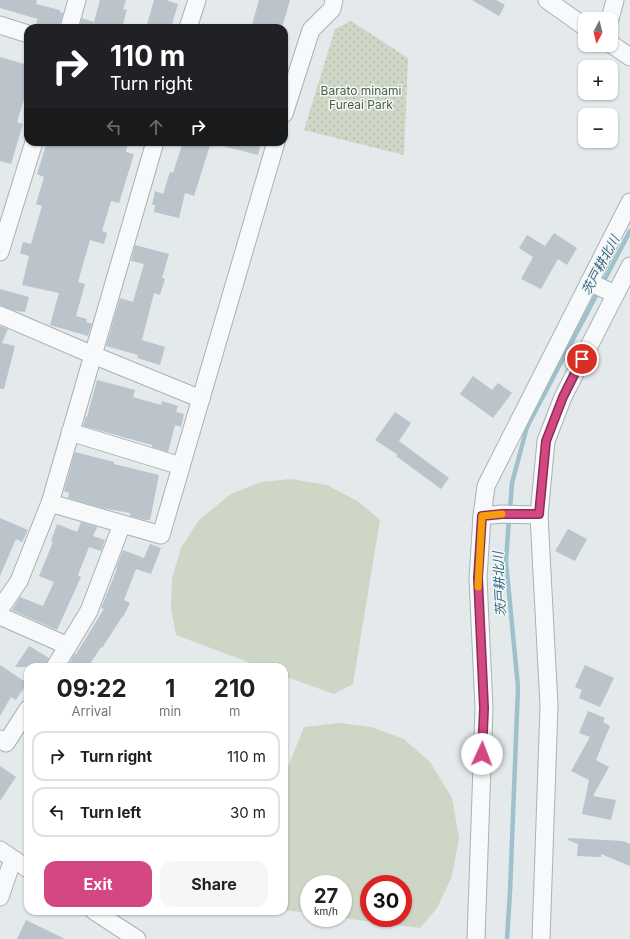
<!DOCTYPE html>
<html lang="en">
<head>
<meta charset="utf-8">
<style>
	:root { --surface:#fff; --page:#f6f6f6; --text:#202124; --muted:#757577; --line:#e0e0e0; --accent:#d34782 }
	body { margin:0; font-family:Inter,"Noto Sans JP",sans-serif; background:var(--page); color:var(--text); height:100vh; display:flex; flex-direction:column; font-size:15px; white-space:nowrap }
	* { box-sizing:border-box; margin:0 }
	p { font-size:13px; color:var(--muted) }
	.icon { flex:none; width:22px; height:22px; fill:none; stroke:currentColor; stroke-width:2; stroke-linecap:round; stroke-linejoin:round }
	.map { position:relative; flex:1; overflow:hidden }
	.details { position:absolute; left:24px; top:663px; width:264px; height:252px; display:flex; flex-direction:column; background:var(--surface); border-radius:12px; box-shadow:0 1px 3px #0004 }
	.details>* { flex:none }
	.guide { position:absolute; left:24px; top:24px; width:264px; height:122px; border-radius:12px; box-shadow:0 1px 3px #0004; background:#202124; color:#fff; overflow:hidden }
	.needle { width:26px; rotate:187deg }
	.fabs { position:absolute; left:578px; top:12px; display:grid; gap:8px }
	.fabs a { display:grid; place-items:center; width:40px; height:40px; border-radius:8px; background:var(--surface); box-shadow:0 1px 3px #0004; font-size:20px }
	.speed { position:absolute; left:300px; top:875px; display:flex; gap:8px; font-size:20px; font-weight:700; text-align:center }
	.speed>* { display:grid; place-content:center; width:52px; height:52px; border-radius:50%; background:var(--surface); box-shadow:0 1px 3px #0004; line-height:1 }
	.speed small { font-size:10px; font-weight:400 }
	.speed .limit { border:6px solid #d22; background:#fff; color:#111 }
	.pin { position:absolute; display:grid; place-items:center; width:34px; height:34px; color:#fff; margin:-17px; border:2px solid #fff; border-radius:50%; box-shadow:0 1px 4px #0007 }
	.me { position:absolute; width:44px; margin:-22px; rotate:2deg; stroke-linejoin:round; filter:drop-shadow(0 0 3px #0008) }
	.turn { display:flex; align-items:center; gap:14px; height:84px; padding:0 20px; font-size:18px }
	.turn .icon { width:52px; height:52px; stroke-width:2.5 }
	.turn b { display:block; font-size:28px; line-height:34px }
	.lanes { display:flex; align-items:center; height:38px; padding:0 20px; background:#0003; justify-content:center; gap:20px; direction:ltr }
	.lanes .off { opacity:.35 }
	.eta { display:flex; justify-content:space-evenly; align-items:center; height:68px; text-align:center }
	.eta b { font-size:24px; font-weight:700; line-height:28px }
	.cta { display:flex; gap:8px; margin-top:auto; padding:8px 20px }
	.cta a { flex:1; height:46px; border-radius:12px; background:var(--accent); color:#fff; font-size:16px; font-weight:700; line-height:46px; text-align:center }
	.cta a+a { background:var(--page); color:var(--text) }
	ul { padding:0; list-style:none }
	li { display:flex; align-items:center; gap:12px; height:50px; margin:0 8px 6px; padding:0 12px; border:2px solid var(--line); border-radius:12px }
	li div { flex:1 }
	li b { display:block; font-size:15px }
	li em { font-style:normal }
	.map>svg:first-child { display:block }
	.park { fill:url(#park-dots) }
	.garden { fill:#ced6c5; fill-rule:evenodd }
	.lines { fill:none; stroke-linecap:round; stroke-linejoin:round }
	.stream { stroke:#9ec1cc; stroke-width:4.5 }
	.building { fill:#bbc4ca }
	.minor-casing { stroke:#a9b2b7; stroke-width:19 }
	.minor { stroke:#f7f9fa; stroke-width:17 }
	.route-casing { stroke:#892e54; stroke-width:10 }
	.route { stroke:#d34782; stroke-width:7 }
	.slow { stroke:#f59e0b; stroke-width:7 }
	.labels { text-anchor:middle; stroke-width:3; stroke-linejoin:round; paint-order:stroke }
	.park-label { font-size:12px; fill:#4b6137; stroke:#f4f7f9 }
	.water-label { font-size:13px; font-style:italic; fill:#33677b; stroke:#f4f7f9 }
</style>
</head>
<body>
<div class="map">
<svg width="630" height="939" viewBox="0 0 630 939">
	<defs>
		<pattern id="park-dots" width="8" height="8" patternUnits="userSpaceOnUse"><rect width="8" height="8" fill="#ced6c5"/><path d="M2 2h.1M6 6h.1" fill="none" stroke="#b1b9ab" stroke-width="1.8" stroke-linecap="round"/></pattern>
	</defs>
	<rect width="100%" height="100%" fill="#e4e9ec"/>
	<path class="park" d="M351,21L408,58L404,155L304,130L335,29Z"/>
	<g class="garden">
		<path d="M291,479L327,485L359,502L380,520L353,684L334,694L284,676V667H261L176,635L171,608L172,578L181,548L199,520L231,494L261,482Z"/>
		<path d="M339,723L371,727L404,739L430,762L452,798L459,838L452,876L437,908L420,928L343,918V884H309V913L284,910V777L304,727ZM369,884H403V918H369Z"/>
	</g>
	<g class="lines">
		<g class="stream">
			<path d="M510,510L512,483L527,427L630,231"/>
			<path d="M507,939L510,892L518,687L506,562L509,517"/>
		</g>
	</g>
	<g class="building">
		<path d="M0,0H37L36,4L60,10V12L63,13L59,28H51L36,24L38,19L0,8Z"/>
		<path d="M100,0H126L123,9L127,10L122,28H79L82,18L94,22Z"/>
		<path d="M154,0H166L178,4L171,28H146Z"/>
		<path d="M259,0H290L282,28H251Z"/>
		<path d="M472,0H496L505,5L499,16Z"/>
		<path d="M0,57L28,65V86L17,122L23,124L11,164L0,161Z"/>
		<path d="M47,142H128L126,152L134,154L119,203L111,201L102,231L107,233L104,244L90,240L78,282L85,284L76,316L87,319L86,322L92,324L88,336L50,325L59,293L22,285L29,256L20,253L23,242L31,244L42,206L36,204L44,177L37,174Z"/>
		<path d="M183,142H211L194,196L185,193L179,218L154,212L155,205H152L155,191L163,194L170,172L173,173Z"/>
		<path d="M223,142H261L258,155L223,146Z"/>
		<path d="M554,233L577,248L567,265L558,259L541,289L521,279L533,257L519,248L527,235L545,246Z"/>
		<path d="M135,245L169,254L162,278L165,279L160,295L154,293L142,340L165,347L160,365L137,358L138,355L106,346L120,298L133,302L144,264L131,261Z"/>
		<path d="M0,289L29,297L25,312L16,311L0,305Z"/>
		<path d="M0,326L8,329L2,343L15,346L4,389H0Z"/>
		<path d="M473,376L492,390L498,383L512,393L493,418L460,394Z"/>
		<path d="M97,380L135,390L133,397L161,405L162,401L178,406L176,412L184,414L181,427L175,425L168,452L152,447V445L83,426L86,416L87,417Z"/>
		<path d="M395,412L411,423L399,441L449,478L441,489L396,456L398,455L375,440Z"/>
		<path d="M75,452L114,462V464L159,475L150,520H145L130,516V513L102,508L68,498L69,493L64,491Z"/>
		<path d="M0,518L28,530L22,542L16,539L0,576Z"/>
		<path d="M81,522L97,527L93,536L105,540L101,551L89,547L78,575L81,577L57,630L12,610L20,597L43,606L54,582L39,576L53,542L51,541L57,524L77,532Z"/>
		<path d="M568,529L587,539L575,561L555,551Z"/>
		<path d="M150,544L161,548L151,574L136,569L124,600L130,603L123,617H122L102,648L101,647L90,664L95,667H67L75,653L76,654L104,609L101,608L117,569L116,568L123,550L144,558Z"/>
		<path d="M29,646L49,658L45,667H15Z"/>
		<path d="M0,665L27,683L16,700L11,697L0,716Z"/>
		<path d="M585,665L614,678L600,707L579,698L582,690L575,687Z"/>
		<path d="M588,711L605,718L603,722L610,726L596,760L609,767L593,796L616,800L611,820L582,814L589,780L571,771L590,737L579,733Z"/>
		<path d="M0,766L16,777L0,801Z"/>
		<path d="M568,838L623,841L630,844V866L601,854V857L577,856L578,844L568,840Z"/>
		<path d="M26,920L65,939H17Z"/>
	</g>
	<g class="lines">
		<defs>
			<g id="minor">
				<path d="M547,0L585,27"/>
				<path d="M610,19L615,0"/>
				<path d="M0,25L28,34"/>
				<path d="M69,28L77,0"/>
				<path d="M188,28L197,0"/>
				<path d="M611,44L630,57"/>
				<path d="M284,114L311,30L332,9L334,0"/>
				<path d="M155,142L50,503L161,535L276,142"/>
				<path d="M0,252L34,142"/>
				<path d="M589,282L615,294"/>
				<path d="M0,315L93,355L201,399"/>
				<path d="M70,432L181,466"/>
				<path d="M482,516L502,514L539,515"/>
				<path d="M0,609L19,581L50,503"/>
				<path d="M0,616L68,646"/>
				<path d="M55,667L89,611L122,524"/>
				<path d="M0,739L6,743L28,709"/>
				<path d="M0,850L28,869"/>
				<path d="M0,897L13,859"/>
				<path d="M94,911L137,939"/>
				<path d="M476,939L484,708L478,578L482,516L486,486L630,202"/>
				<path d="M541,939L549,706L539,515L546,441L563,397L630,266"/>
			</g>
		</defs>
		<use href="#minor" class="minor-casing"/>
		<use href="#minor" class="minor"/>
	</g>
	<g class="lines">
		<defs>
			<path id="route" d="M482,754L484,708L478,578L482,516L502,514H539L546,441L563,397L582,359"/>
		</defs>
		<use href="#route" class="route-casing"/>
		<use href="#route" class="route"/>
		<path class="slow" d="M478,587L482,516L502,514"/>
	</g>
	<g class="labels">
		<g class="park-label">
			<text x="361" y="95">Barato minami<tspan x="361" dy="14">Fureai Park</tspan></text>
		</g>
		<g class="water-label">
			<text transform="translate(600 265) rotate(-62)" y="5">茨戸耕北川</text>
			<text transform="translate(499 584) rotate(-93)" y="5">茨戸耕北川</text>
		</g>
	</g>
</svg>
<div class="fabs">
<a><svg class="needle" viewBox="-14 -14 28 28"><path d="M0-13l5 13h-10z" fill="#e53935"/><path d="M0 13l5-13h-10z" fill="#757577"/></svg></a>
<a>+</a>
<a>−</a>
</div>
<div class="speed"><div>27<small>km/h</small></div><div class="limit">30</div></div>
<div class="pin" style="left:582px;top:359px;background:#d93025"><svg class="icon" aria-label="arrive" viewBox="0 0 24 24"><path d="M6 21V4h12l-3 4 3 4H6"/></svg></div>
<svg class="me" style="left:482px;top:754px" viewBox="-20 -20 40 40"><circle r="19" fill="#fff"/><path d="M0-13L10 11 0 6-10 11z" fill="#d34782"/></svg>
<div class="guide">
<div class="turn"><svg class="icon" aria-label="right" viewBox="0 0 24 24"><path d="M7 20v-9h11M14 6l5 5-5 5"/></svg><div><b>110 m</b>Turn right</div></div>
<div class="lanes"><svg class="icon off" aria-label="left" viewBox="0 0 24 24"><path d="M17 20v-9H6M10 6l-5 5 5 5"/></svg><svg class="icon off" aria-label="ahead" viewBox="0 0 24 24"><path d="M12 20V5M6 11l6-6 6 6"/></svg><svg class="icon" aria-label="right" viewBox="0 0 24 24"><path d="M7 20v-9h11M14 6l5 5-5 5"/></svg></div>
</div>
<section class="details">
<div class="eta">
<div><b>09:22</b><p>Arrival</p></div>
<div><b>1</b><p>min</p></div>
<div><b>210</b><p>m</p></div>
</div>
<ul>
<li><svg class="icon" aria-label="right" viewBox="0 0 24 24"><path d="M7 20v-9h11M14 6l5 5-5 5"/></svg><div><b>Turn right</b></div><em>110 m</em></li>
<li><svg class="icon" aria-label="left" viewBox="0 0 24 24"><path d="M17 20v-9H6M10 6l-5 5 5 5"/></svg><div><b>Turn left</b></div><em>30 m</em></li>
</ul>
<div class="cta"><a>Exit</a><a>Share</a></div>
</section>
</div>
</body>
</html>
